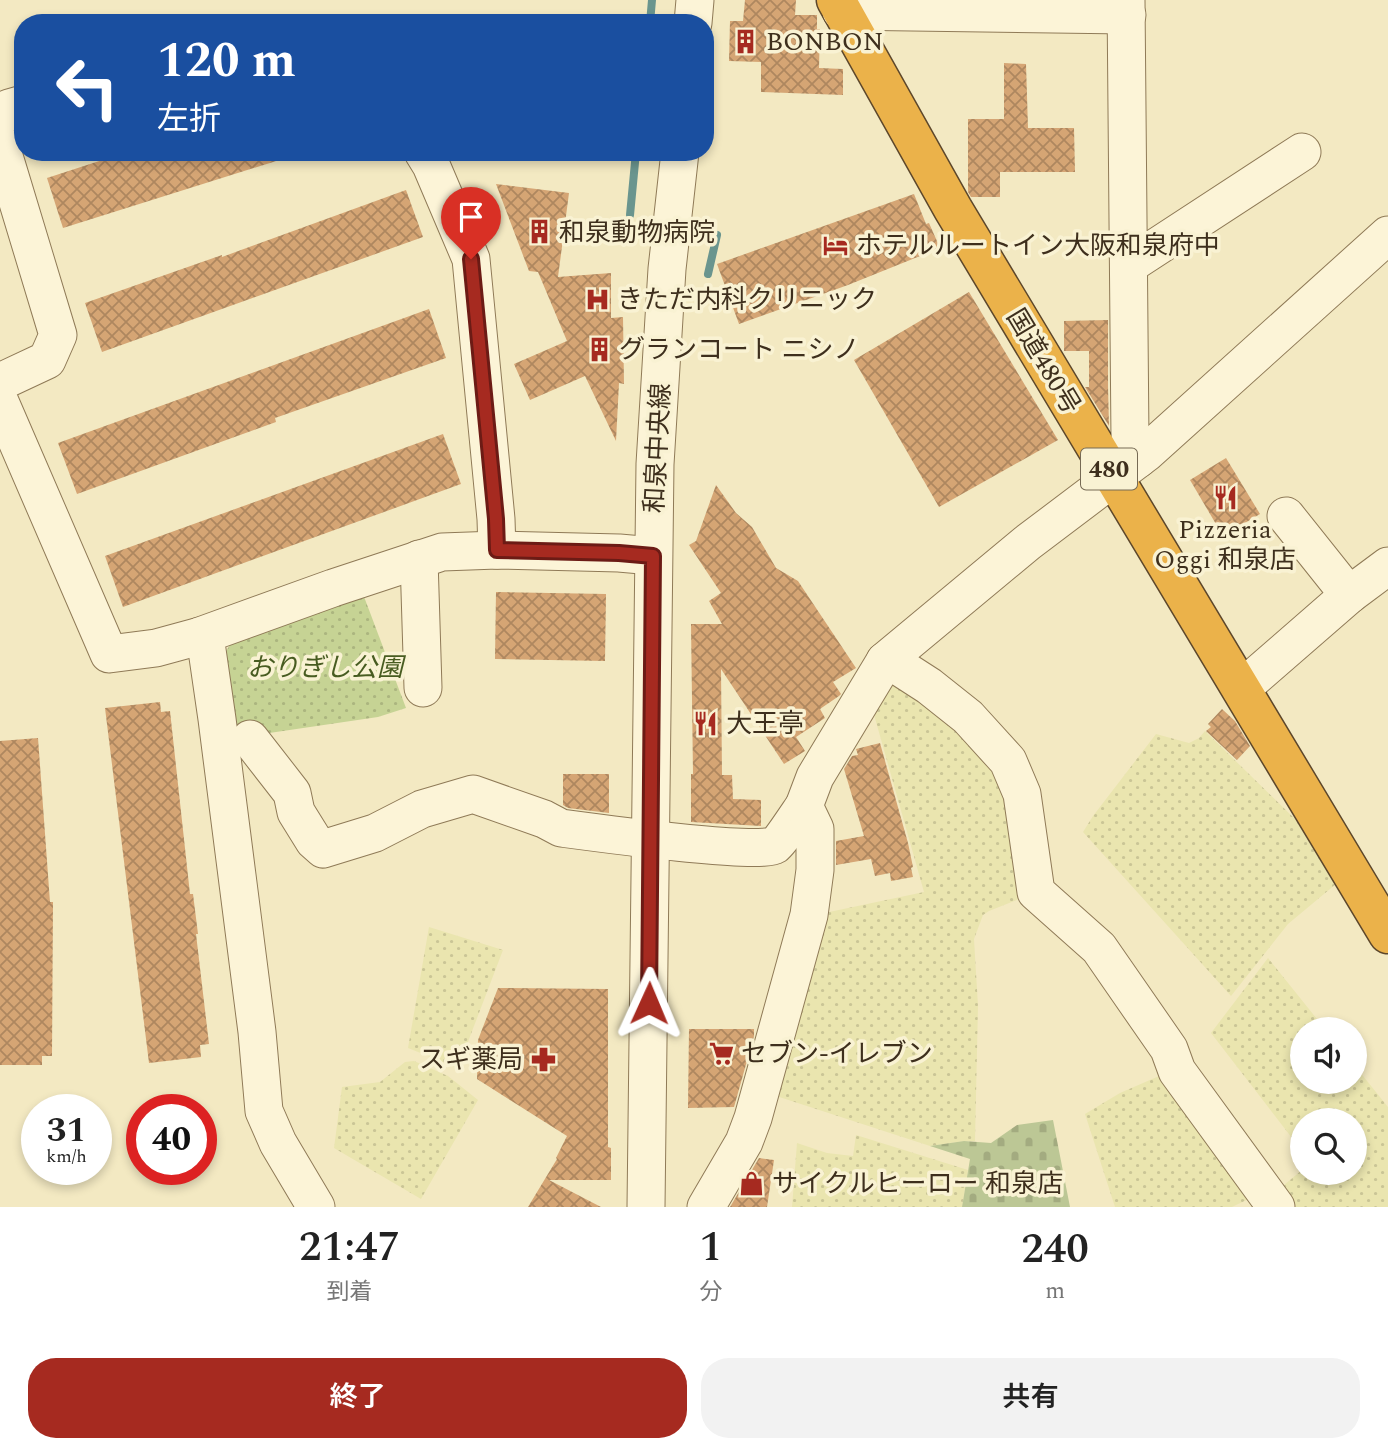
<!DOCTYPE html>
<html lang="ja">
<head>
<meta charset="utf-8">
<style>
	:root { --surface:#fff; --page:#f2f2f2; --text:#222; --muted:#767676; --accent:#a62a20 }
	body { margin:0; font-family:Spectral,"Noto Sans JP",serif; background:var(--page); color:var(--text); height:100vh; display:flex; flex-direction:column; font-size:26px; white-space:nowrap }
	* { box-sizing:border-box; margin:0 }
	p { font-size:23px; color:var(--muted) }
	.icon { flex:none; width:38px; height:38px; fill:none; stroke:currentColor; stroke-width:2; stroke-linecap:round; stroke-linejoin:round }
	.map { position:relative; height:1207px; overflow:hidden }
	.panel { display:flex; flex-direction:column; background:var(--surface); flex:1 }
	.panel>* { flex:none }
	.top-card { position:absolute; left:14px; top:14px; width:700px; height:147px; border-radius:28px; box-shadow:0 4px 10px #0003; background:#1a4fa0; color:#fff; overflow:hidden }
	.tools { position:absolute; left:1290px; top:1017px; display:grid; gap:14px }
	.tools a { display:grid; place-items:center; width:77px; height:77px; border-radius:50%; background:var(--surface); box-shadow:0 4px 10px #0003; font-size:35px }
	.speed { position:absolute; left:21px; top:1094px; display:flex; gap:14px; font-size:35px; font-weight:700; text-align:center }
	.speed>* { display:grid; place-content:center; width:91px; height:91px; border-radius:50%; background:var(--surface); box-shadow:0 4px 10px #0003; line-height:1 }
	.speed small { font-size:18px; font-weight:400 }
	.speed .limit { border:10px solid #d22; background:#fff; color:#111 }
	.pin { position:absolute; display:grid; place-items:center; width:60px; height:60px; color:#fff; margin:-72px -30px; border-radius:50% 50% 50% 0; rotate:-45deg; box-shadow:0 0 7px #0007 }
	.pin .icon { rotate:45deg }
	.me { position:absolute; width:77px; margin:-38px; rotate:1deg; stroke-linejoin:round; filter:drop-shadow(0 0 5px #0008) }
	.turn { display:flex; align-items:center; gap:24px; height:147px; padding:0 28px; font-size:32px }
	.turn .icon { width:91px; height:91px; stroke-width:2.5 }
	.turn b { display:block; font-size:49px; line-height:60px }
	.eta { display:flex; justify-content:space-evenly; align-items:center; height:119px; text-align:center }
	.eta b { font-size:42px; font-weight:600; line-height:49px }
	.action { display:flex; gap:14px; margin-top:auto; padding:14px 28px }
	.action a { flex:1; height:80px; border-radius:28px; background:var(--accent); color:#fff; font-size:28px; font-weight:600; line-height:80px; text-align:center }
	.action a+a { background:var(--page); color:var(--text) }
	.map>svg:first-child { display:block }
	.farmland { fill:url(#farmland-dots) }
	.cemetery { fill:url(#cemetery-stones) }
	.park { fill:url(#park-dots) }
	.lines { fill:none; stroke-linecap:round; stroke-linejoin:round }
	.stream { stroke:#6a958e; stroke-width:8 }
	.building { fill:url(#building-cross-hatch) }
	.minor-casing { stroke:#8f7a57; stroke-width:39 }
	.highway-casing { stroke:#5d472b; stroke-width:41 }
	.minor { stroke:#fcf4d7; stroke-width:37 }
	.highway { stroke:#ebb24a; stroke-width:38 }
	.route-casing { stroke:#6c1b15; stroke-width:18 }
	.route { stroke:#a62a20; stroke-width:12 }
	.labels { text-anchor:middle; stroke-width:7; stroke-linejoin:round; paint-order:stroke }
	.shield { fill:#f9f2d3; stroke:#766a54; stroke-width:2 }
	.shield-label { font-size:24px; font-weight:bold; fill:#3e2f1d }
	.poi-label { font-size:26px; fill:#3e2f1d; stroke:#f9f2d3; text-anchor:start }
	.street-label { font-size:26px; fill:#3e2f1d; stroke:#f9f2d3 }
	.park-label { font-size:26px; font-style:italic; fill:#485c21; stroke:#f9f2d3 }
</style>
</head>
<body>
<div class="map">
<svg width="1388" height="1207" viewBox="0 0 1388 1207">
	<defs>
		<pattern id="farmland-dots" width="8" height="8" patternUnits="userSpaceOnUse" patternTransform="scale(1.75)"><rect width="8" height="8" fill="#eae5af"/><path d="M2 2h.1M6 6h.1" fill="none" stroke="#cac596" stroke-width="1.8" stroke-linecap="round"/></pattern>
		<pattern id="cemetery-stones" width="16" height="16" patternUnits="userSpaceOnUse" patternTransform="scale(1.75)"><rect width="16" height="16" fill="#bcc795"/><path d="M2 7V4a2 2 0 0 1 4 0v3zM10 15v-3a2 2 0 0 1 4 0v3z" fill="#a3ab80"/></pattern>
		<pattern id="park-dots" width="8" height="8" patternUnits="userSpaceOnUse" patternTransform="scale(1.75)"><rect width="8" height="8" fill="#c6d394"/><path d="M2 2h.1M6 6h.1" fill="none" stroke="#abb57f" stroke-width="1.8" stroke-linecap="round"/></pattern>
		<pattern id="building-cross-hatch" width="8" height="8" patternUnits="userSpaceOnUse" patternTransform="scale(1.75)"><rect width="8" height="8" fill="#d5a574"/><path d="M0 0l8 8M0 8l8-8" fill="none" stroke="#ae875f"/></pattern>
	</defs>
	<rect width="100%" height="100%" fill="#f3e9c2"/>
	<g class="farmland">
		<path d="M893,670L996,758L1032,894L989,911L983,915L974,939L978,1006L975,1141H964L930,1146L770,1094L815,915L924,892L871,704Z"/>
		<path d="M1205,731L1296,820L1336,884L1288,924L1231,996L1083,832L1093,816L1156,734L1189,743L1199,738Z"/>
		<path d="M429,927L503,950L458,1068L408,1048Z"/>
		<path d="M1268,958L1325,1029H1302V1082H1354L1355,1066L1388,1107V1207H1290L1278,1190L1302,1170V1172H1354V1120H1302V1151L1211,1033Z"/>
		<path d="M414,1061L448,1076L478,1100L421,1199L334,1148L342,1087L380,1082L405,1062Z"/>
		<path d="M1166,1073L1259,1194L1232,1207H1115L1085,1114L1120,1093Z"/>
		<path d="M856,1135L968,1170L962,1207H792L797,1143L827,1153L853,1156Z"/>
	</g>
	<path class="cemetery" d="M1053,1120L1070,1207H962L970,1159L930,1146L964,1141L991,1143L1017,1125Z"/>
	<path class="park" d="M363,594L406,708L378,717L236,738L223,662L226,651L234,639Z"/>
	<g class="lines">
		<g class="stream">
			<path d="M650,23L652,0"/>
			<path d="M630,215L636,152"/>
			<path d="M708,274L717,235L709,233"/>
		</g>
	</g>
	<g class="building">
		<path d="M745,0H796L795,15H817V29H820L819,68L843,69V95L761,92V62L729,61L730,21H743Z"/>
		<path d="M1004,63L1026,64L1028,128H1074L1075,172H1000V197H971L968,192V119H1004Z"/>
		<path d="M127,152H288L289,157L63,228L47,178Z"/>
		<path d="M496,184L569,193L558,277L611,273V318L623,317L624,384L619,383L616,441L585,376L530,400L514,364L567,341L538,272L529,271Z"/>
		<path d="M406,190L423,237L102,352L85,303L222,255V257Z"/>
		<path d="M914,194L926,224L929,223L940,248L848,285L739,324L717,264Z"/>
		<path d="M969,292L1058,440L939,507L854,360Z"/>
		<path d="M429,309L446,358L275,418L276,422L77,494L58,443Z"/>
		<path d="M1108,320V387L1109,426L1085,387H1089V351H1064V321Z"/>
		<path d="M443,434L461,484L123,607L105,556Z"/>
		<path d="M1226,458L1260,514L1223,536L1190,480Z"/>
		<path d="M716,485L736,513L752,527L776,568L798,581L856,668L833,682L841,694L839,696L820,709L825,718L796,737L805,751L784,764L721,669L722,775H732L733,799L761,800V826L691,822V774H693L691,624H722L709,601L721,593L689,545L696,541Z"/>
		<path d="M496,592L606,594L605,661L495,659Z"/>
		<path d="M160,702L161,712L170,711L190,894H193L198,934H196L209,1044L200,1045L201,1057L149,1063L105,708Z"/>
		<path d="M1222,709L1235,721L1250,746L1237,760L1206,731L1211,727L1208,724Z"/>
		<path d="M38,738L50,902H53L52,1056H42V1065H0V741Z"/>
		<path d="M880,743L908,843L913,867L911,868L913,877L891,881L890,873L875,876L871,859L836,865V841L864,836L844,769L852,756L858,755L856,749Z"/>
		<path d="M563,774H609V813L568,808L563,805Z"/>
		<path d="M498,988L608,989V1147L611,1148V1180H549L601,1207H528L557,1159L556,1158L567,1136L477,1079L478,1040Z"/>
		<path d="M689,1029H754V1036L734,1107L688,1108Z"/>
		<path d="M759,1158L774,1160L767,1207H730Z"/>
	</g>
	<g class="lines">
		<defs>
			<g id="minor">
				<path d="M1126,0L1130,439L1138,459"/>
				<path d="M841,11L1127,15"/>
				<path d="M693,23L695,0"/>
				<path d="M0,118L9,108L23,104"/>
				<path d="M0,143L58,335L47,360L0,382"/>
				<path d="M423,152L431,165L471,259L496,519L497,550"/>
				<path d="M1129,265L1302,152"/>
				<path d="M0,402L109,654L156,648L200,636"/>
				<path d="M1286,516L1349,595"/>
				<path d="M419,559L423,688"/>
				<path d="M885,661L898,666L929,686L968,717L1008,761L1022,794L1036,892L1099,948L1169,1049L1177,1071L1276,1207"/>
				<path d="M1241,689L1349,595L1388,566"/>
				<path d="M250,739L292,793L296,812L314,841L323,849L375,833L422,809L473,794L544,819L561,828C591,832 759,855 775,845C781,841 799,813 804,806"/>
				<path d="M316,1207L278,1143L264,1111L257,1032L217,719L207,650L200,636L333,588L442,552L497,550L619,553L653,556"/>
				<path d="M646,1207L655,464L667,269L680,152"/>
				<path d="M706,1207L744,1142L753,1118L809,915L815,870V829L804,806L815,777L885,661L1027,543L1146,453L1388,235"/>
			</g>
			<path id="highway" d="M836,0L953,209L1388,934"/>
		</defs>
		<use href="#minor" class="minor-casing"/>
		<use href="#highway" class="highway-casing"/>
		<use href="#minor" class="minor"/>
		<use href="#highway" class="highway"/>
	</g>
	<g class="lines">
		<defs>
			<path id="route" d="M471,259L496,519L497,550L619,553L653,556L649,1003"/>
		</defs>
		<use href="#route" class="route-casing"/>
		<use href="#route" class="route"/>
	</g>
	<defs>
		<symbol id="building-bare" viewBox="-9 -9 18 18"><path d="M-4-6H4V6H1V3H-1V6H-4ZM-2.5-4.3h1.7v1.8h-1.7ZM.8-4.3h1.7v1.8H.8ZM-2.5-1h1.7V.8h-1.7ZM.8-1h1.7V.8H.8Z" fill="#a62a20" stroke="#f9f2d3" stroke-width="2.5" paint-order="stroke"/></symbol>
		<symbol id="hotel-bare" viewBox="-9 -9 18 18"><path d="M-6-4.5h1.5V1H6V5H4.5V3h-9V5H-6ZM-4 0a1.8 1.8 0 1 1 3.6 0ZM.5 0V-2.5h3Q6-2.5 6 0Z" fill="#a62a20" stroke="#f9f2d3" stroke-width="2.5" paint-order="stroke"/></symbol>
		<symbol id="hospital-bare" viewBox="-9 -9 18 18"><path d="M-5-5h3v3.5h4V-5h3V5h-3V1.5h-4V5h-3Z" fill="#a62a20" stroke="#f9f2d3" stroke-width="2.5" paint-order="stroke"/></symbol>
		<symbol id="restaurant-bare" viewBox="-9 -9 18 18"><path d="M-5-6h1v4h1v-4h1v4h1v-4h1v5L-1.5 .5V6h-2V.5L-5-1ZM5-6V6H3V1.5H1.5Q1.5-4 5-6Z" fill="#a62a20" stroke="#f9f2d3" stroke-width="2.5" paint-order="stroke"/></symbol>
		<symbol id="supermarket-bare" viewBox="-9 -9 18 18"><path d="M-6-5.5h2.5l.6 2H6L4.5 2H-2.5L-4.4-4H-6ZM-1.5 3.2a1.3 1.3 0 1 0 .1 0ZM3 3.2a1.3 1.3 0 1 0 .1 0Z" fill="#a62a20" stroke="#f9f2d3" stroke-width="2.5" paint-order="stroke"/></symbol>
		<symbol id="pharmacy-bare" viewBox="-9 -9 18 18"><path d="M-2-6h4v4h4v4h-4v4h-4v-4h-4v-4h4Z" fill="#a62a20" stroke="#f9f2d3" stroke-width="2.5" paint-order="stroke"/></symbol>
		<symbol id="shop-bare" viewBox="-9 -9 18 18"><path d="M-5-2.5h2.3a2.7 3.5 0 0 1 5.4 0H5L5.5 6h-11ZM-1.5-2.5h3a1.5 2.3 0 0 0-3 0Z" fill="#a62a20" stroke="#f9f2d3" stroke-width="2.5" paint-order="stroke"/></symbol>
	</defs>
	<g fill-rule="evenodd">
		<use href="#building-bare" x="728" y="24" width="35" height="35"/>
		<use href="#building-bare" x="522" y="214" width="35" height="35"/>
		<use href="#hotel-bare" x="818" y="228" width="35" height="35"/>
		<use href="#hospital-bare" x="580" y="282" width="35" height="35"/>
		<use href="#building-bare" x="582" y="332" width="35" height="35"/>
		<use href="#restaurant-bare" x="1208" y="480" width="35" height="35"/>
		<use href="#restaurant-bare" x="688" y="706" width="35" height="35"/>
		<use href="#supermarket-bare" x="704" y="1036" width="35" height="35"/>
		<use href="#pharmacy-bare" x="526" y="1042" width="35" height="35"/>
		<use href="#shop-bare" x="734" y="1166" width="35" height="35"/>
	</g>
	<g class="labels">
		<rect class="shield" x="1081" y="448.5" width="56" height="41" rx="5"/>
		<g class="shield-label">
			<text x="1109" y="477">480</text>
		</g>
		<g class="poi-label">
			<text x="766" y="50">BONBON</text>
			<text x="559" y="241">和泉動物病院</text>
			<text x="856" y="254">ホテルルートイン大阪和泉府中</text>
			<text x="617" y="308">きただ内科クリニック</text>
			<text x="619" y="358">グランコート ニシノ</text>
			<text x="1225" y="538" text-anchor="middle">Pizzeria<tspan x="1225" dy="30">Oggi 和泉店</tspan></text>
			<text x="726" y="732">大王亭</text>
			<text x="741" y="1062">セブン-イレブン</text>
			<text x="523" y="1068" text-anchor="end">スギ薬局</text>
			<text x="772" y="1192">サイクルヒーロー 和泉店</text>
		</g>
		<g class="street-label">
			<text transform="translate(1044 361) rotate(59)" y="9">国道480号</text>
			<text transform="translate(657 448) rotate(-87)" y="9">和泉中央線</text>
		</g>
		<g class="park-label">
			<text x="325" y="676">おりぎし公園</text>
		</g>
	</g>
</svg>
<div class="tools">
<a><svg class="icon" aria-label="sound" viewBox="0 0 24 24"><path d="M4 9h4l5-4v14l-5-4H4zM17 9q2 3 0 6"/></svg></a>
<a><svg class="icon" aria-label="search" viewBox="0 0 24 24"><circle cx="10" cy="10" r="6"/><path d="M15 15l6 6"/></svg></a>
</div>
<div class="speed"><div>31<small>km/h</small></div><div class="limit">40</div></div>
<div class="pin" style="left:471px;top:259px;background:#d93025"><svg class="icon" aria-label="arrive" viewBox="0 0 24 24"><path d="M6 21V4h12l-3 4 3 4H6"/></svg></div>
<svg class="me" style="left:649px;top:1003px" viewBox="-20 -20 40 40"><path d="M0-17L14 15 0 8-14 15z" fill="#a62a20" stroke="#fff" stroke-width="4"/></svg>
<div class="top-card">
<div class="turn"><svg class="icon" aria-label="left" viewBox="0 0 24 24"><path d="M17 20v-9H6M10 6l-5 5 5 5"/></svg><div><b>120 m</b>左折</div></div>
</div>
</div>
<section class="panel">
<div class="eta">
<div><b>21:47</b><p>到着</p></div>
<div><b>1</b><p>分</p></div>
<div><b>240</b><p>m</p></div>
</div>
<div class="action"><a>終了</a><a>共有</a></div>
</section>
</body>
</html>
